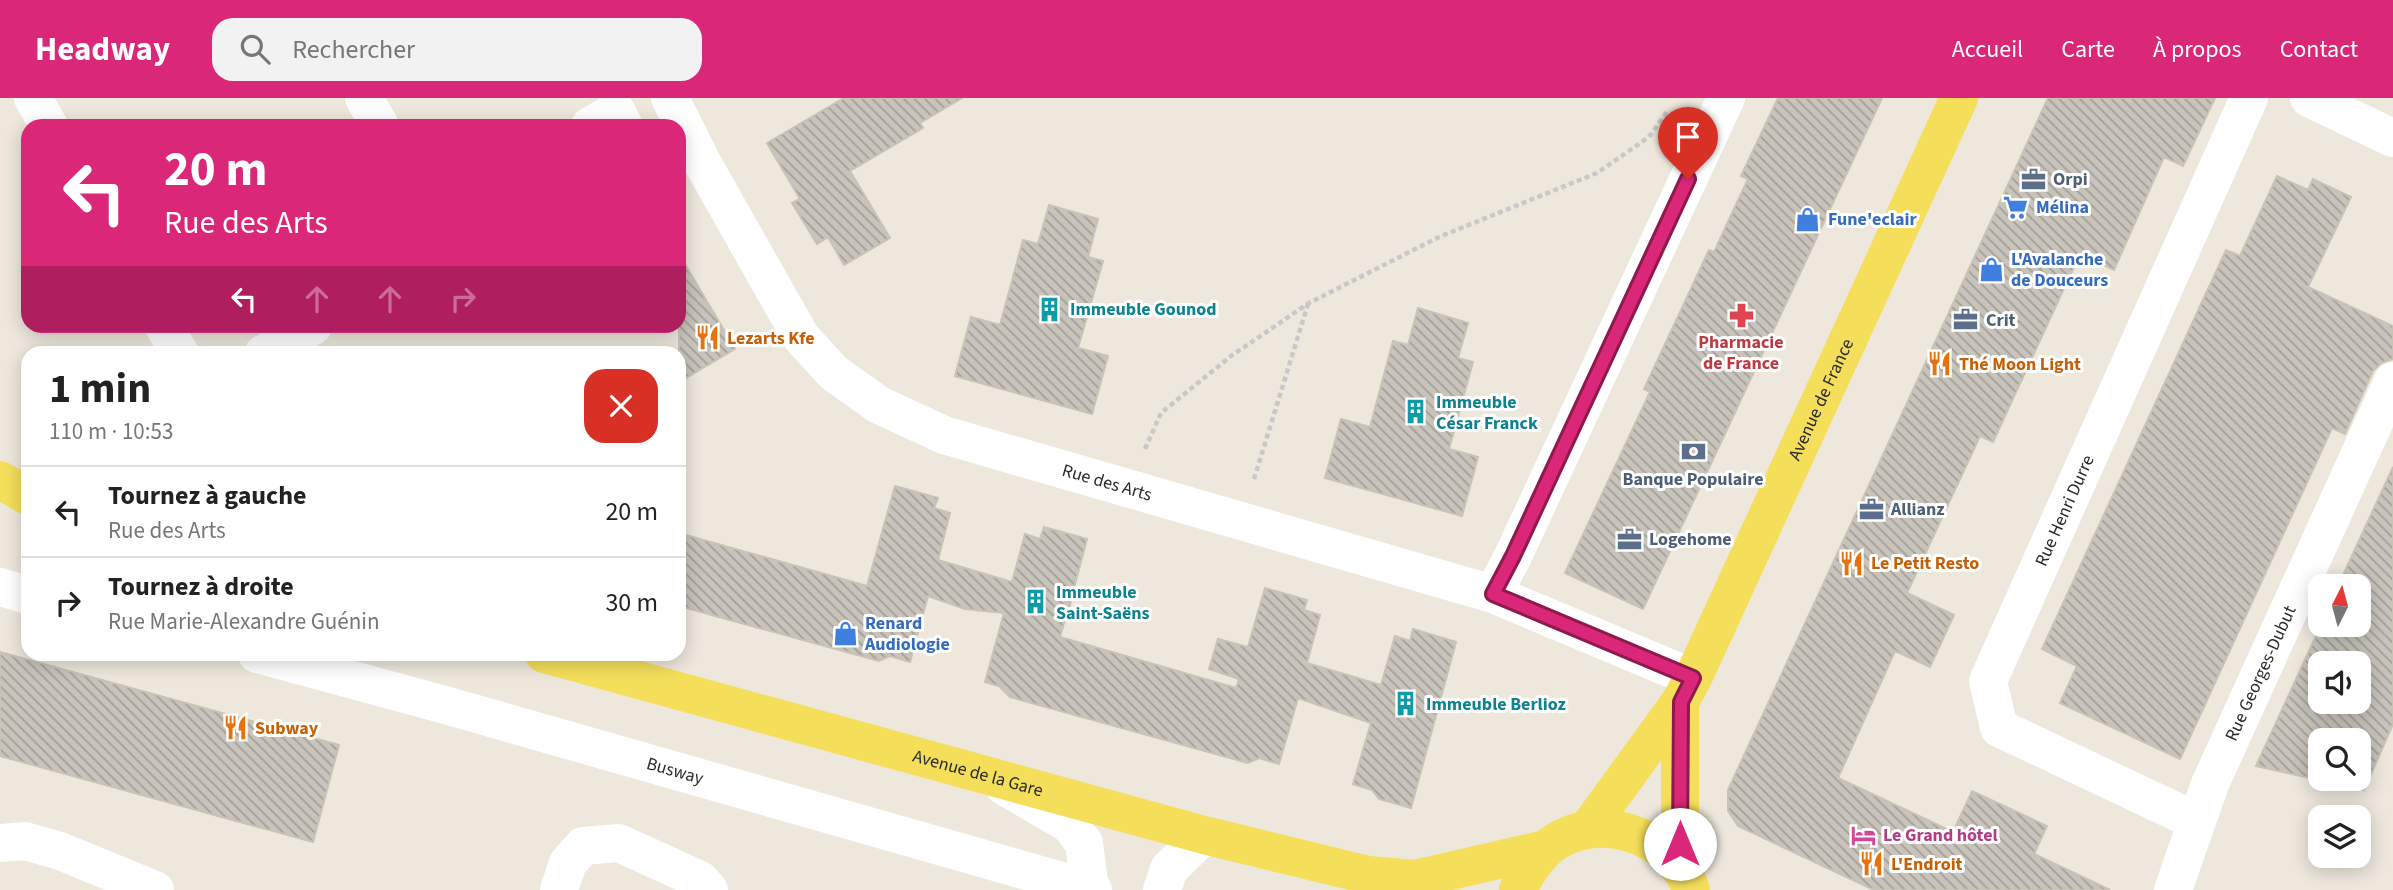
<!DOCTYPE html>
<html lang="fr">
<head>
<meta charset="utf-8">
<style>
	:root { --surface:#fff; --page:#f2f2f2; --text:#222; --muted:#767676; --line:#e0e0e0; --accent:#db2777 }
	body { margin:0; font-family:"Source Sans 3",sans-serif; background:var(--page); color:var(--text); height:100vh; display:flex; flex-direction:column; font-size:26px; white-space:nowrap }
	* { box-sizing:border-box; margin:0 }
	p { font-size:23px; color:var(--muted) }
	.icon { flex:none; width:38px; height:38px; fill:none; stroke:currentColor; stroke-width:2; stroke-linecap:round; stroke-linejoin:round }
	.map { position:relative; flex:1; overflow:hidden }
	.panel { position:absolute; left:21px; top:248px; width:665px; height:315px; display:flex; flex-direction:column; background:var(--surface); border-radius:21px; box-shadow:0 4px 18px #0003 }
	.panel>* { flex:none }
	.hud { position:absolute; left:21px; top:21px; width:665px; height:214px; border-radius:21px; box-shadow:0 4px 18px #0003; background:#db2777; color:#fff; overflow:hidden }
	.needle { width:46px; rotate:6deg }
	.controls { position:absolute; left:2308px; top:476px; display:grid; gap:14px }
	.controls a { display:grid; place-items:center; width:63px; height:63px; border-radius:14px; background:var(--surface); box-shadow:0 4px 18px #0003; font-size:35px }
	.pin { position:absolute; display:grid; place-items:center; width:60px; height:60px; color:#fff; margin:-72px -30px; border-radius:50% 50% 50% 0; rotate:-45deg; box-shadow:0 0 7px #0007 }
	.pin .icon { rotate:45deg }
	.me { position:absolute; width:77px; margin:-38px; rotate:0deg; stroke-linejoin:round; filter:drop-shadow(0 0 5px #0008) }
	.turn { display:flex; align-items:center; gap:24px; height:147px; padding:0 28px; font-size:32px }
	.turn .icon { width:91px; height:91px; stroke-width:2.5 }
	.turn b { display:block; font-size:49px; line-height:60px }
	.lanes { display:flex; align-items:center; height:66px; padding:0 28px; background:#0003; justify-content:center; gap:35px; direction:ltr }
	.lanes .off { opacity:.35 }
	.round { display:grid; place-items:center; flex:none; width:74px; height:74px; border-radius:21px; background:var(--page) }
	.summary { display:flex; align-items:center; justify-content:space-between; height:119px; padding:0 28px }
	h1 { font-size:42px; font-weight:700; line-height:52px }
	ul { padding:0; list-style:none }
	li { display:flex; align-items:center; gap:21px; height:91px; padding:0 28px; border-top:2px solid var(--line) }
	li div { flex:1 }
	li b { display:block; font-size:26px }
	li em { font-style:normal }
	header { display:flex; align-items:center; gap:42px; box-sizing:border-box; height:98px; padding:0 35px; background:var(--accent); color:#fff }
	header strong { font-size:33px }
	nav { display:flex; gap:38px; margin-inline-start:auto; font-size:24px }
	.search { width:490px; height:63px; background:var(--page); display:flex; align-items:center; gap:18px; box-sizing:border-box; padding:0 24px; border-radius:21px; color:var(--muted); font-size:26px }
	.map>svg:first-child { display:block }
	.building { fill:url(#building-back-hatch); stroke:#c8c3b5; stroke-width:2; fill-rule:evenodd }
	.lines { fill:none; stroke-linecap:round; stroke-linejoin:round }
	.path { stroke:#c8c8c8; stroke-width:4.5; stroke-dasharray:5 3.5; stroke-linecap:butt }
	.minor { stroke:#fff; stroke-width:38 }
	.major { stroke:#f4de5a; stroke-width:38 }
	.route-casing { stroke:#8e194d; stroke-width:18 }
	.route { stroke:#db2777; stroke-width:12 }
	.labels { text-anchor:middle; stroke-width:6; stroke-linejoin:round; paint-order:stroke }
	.service-label { font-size:18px; font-weight:bold; fill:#4e5e75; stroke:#fff; text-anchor:start }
	.shop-label { font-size:18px; font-weight:bold; fill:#366cbe; stroke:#fff; text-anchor:start }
	.culture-label { font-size:18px; font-weight:bold; fill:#0d838f; stroke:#fff; text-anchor:start }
	.food-label { font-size:18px; font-weight:bold; fill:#c56008; stroke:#fff; text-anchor:start }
	.health-label { font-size:18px; font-weight:bold; fill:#be3a42; stroke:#fff }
	.street-label { font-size:18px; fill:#2a2a2a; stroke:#fff }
	.hotel-label { font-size:18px; font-weight:bold; fill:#b23c85; stroke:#fff; text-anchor:start }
</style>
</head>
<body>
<header>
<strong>Headway</strong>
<div class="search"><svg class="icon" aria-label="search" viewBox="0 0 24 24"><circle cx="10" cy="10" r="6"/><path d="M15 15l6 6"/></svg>Rechercher</div>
<nav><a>Accueil</a><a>Carte</a><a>À propos</a><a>Contact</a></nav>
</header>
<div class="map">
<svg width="2393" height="792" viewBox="0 0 2393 792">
	<defs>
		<pattern id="building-back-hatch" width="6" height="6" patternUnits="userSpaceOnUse" patternTransform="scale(1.75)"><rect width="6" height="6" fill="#c8c4bb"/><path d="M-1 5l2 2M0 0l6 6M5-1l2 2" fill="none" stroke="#a39f98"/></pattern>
	</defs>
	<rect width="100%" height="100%" fill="#ede7dc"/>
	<g class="building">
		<path d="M844,0H962L920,25L923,30L850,73L890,140L844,167L828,139L817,146L792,105L800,101L767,45Z"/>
		<path d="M1778,0H1882L1643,511L1565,475L1650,294L1644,291L1709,152L1714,154L1748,81L1741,78Z"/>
		<path d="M2048,0H2215L2183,68L2164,59L2114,172L2080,156L1993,344L1980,338L1907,495L1954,517L1930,569L1895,553L1838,680L1953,734L1972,693L2047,728L2034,756L2110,792H1874L1738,728L1728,713V692Z"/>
		<path d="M2277,78L2308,92L2313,81L2351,99L2308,189L2393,228V261L2381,265L2373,273L2345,336L2332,330L2180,661L2060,605L2077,568L2042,551L2226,152L2240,158Z"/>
		<path d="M1049,107L1098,121L1088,159L1103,163L1078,250L1108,258L1092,316L955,278L971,219L1000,227L1023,142L1038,146Z"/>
		<path d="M679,156L735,251L679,284Z"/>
		<path d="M1418,210L1468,225L1458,260L1473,264L1449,351L1478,359L1462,418L1325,380L1341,321L1370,329L1393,243L1408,247Z"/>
		<path d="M2393,369V626L2364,692L2256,668L2321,527H2359V488H2338ZM2320,565H2359V604H2320ZM2320,642H2359V681H2320Z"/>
		<path d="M895,388L938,400L934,410L950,415L938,462L1012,484L1025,436L1040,441L1044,429L1087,441L1071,501L1068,521H1065L1060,539L1236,590L1239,581L1209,571L1218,541L1248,549L1265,490L1307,502L1304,512L1320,517L1307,565L1381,587L1395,538L1410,543L1413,531L1456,544L1411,710L1379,701L1372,692L1353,686L1371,625L1298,600L1279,666L1259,660L1248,665L1010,599L999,588L985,584L1004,515L965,511L928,498L910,564L890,558L879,563L679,508V435L867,488Z"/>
		<path d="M0,554L339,647L313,744L0,658Z"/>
	</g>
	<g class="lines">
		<g class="path">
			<path d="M1145,351L1161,315L1231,258L1309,205L1439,139L1597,75L1649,39L1668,12"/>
			<path d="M1254,381L1308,206"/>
		</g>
		<g class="minor">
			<path d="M33,0L49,28"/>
			<path d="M364,0L380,28"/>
			<path id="s1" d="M670,0L703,66L801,239L834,275L879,307L944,337L1493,496L1693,580"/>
			<path d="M2309,0L2393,40"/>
			<path d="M590,28L616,13L624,28"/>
			<path d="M164,228L180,256"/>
			<path d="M263,256L313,228"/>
			<path d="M0,489L28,497"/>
			<path d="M1493,496L1513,458L1726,0"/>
			<path id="s2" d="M257,556L445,607L1093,792"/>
			<path d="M1004,688L1069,726L1084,745L1090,792"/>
			<path id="s3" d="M2196,723L1999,630L1988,583L2249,0"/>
			<path d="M0,745L25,743L60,753L155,792"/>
			<path d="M559,792L568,765L583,748L619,745L700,782L709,792"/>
			<path d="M1162,792L1169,771L1204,737"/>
			<path id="s4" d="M2173,792L2210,686L2393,283"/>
		</g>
		<g class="major">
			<path d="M0,382L28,398"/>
			<path id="s5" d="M544,556L1204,737L1368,777L1415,781L1546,751"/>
			<path id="s6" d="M1587,732L1680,604L1693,580L1959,0"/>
			<path d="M1680,769V604"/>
			<path d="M1518,792C1525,777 1533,764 1545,752C1591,710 1672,734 1691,792"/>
		</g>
	</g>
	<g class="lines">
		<defs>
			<path id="route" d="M1680,746L1681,604L1693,580L1493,496L1513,458L1688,81"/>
		</defs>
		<use href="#route" class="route-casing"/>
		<use href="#route" class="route"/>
	</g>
	<defs>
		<symbol id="office-bare" viewBox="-9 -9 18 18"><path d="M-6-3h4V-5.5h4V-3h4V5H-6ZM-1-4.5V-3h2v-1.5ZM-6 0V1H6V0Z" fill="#5c6f8a" stroke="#fff" stroke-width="2.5" paint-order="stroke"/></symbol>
		<symbol id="supermarket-bare" viewBox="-9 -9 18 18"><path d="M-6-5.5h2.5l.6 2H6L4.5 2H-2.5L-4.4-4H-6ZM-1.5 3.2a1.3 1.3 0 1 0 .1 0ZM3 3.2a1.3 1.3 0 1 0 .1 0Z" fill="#3f7fe0" stroke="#fff" stroke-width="2.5" paint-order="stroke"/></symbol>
		<symbol id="shop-bare" viewBox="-9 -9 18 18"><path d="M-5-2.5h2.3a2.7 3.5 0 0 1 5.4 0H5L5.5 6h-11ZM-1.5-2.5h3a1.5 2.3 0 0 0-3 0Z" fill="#3f7fe0" stroke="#fff" stroke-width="2.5" paint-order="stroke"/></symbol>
		<symbol id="building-bare" viewBox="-9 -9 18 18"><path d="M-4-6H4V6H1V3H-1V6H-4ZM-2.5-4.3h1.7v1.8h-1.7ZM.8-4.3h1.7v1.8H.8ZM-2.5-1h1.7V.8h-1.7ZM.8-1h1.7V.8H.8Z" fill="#0f9aa8" stroke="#fff" stroke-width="2.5" paint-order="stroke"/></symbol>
		<symbol id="pharmacy-bare" viewBox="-9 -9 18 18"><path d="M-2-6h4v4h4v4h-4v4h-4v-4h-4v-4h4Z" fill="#e0444e" stroke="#fff" stroke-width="2.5" paint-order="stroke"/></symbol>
		<symbol id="restaurant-bare" viewBox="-9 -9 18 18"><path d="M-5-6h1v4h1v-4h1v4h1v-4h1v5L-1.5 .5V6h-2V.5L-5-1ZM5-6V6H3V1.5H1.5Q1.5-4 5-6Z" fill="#e8710a" stroke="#fff" stroke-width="2.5" paint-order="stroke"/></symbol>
		<symbol id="bank-bare" viewBox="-9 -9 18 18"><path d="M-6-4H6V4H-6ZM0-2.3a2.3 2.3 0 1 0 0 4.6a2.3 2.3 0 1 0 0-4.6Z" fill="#5c6f8a" stroke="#fff" stroke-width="2.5" paint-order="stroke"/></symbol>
		<symbol id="hotel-bare" viewBox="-9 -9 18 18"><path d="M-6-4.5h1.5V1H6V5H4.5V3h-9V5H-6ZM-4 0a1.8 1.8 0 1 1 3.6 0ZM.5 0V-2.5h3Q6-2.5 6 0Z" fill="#d1479c" stroke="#fff" stroke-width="2.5" paint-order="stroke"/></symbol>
	</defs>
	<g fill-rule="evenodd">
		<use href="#office-bare" x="2016" y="64" width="35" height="35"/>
		<use href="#supermarket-bare" x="1998" y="92" width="35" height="35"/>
		<use href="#shop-bare" x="1790" y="104" width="35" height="35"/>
		<use href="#shop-bare" x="1974" y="154" width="35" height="35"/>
		<use href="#building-bare" x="1032" y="194" width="35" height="35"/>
		<use href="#pharmacy-bare" x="1724" y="200" width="35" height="35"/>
		<use href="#office-bare" x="1948" y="204" width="35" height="35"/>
		<use href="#restaurant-bare" x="690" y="222" width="35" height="35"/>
		<use href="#restaurant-bare" x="1922" y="248" width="35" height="35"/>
		<use href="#building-bare" x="1398" y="296" width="35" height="35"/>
		<use href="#bank-bare" x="1676" y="336" width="35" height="35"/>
		<use href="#office-bare" x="1854" y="394" width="35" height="35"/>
		<use href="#office-bare" x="1612" y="424" width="35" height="35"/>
		<use href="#restaurant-bare" x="1834" y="448" width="35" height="35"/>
		<use href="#building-bare" x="1018" y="486" width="35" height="35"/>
		<use href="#shop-bare" x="828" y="518" width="35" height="35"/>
		<use href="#building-bare" x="1388" y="588" width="35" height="35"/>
		<use href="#restaurant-bare" x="218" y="612" width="35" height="35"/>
		<use href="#hotel-bare" x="1846" y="720" width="35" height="35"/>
		<use href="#restaurant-bare" x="1854" y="748" width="35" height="35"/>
	</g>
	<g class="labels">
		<g class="service-label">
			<text x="2053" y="87">Orpi</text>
			<text x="1986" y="228">Crit</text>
			<text x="1693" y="387" text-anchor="middle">Banque Populaire</text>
			<text x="1891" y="417">Allianz</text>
			<text x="1649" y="447">Logehome</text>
		</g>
		<g class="shop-label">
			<text x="2036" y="115">Mélina</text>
			<text x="1828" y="127">Fune'eclair</text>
			<text x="2011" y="167">L'Avalanche<tspan x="2011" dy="21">de Douceurs</tspan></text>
			<text x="865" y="531">Renard<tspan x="865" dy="21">Audiologie</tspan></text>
		</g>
		<g class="culture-label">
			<text x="1070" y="217">Immeuble Gounod</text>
			<text x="1436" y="310">Immeuble<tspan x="1436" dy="21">César Franck</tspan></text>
			<text x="1056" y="500">Immeuble<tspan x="1056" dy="21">Saint-Saëns</tspan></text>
			<text x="1426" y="612">Immeuble Berlioz</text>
		</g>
		<g class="food-label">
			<text x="727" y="246">Lezarts Kfe</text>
			<text x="1959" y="272">Thé Moon Light</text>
			<text x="1871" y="471">Le Petit Resto</text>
			<text x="255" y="636">Subway</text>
			<text x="1891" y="772">L'Endroit</text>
		</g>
		<g class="health-label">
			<text x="1741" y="250">Pharmacie<tspan x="1741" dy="21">de France</tspan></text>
		</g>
		<g class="street-label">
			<text dy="6" stroke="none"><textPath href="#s6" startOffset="492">Avenue de France</textPath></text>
			<text dy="6" stroke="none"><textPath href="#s1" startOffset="618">Rue des Arts</textPath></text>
			<text dy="6" stroke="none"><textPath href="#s3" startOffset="453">Rue Henri Durre</textPath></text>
			<text dy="6" stroke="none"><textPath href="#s4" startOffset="234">Rue Georges-Dubut</textPath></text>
			<text dy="6" stroke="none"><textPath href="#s2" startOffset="434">Busway</textPath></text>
			<text dy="6" stroke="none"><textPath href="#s5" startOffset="450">Avenue de la Gare</textPath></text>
		</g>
		<g class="hotel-label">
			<text x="1883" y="743">Le Grand hôtel</text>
		</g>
	</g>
</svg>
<div class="controls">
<a><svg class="needle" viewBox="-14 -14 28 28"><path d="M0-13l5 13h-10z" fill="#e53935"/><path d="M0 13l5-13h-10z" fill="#767676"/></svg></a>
<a><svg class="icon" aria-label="sound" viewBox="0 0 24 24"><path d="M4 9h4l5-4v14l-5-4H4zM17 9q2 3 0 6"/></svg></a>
<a><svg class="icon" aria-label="search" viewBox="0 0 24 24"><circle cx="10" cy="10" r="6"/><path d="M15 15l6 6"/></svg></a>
<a><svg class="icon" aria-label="layers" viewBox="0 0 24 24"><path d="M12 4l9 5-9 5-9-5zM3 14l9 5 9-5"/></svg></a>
</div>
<div class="pin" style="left:1688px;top:81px;background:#d93025"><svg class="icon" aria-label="arrive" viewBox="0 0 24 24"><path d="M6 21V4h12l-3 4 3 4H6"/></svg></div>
<svg class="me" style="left:1680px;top:746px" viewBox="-20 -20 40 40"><circle r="19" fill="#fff"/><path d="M0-13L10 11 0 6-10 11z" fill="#db2777"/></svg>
<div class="hud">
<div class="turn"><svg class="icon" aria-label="left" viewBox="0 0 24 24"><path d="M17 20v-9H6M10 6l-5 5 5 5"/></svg><div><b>20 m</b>Rue des Arts</div></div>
<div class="lanes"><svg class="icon" aria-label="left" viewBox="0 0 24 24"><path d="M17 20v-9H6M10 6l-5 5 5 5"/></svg><svg class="icon off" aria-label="ahead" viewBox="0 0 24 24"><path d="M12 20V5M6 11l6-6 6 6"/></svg><svg class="icon off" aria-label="ahead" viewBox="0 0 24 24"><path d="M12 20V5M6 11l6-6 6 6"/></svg><svg class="icon off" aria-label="right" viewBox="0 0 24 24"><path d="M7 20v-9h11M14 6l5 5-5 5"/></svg></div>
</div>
<section class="panel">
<div class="summary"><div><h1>1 min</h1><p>110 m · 10:53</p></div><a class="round" style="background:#d93025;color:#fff"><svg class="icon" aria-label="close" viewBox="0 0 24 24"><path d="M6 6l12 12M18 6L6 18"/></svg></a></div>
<ul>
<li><svg class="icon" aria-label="left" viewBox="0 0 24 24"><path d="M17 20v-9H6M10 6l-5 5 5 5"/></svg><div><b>Tournez à gauche</b><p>Rue des Arts</p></div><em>20 m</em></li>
<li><svg class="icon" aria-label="right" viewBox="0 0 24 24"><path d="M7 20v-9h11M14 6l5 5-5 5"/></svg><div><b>Tournez à droite</b><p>Rue Marie-Alexandre Guénin</p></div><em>30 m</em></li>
</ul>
</section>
</div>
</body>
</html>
